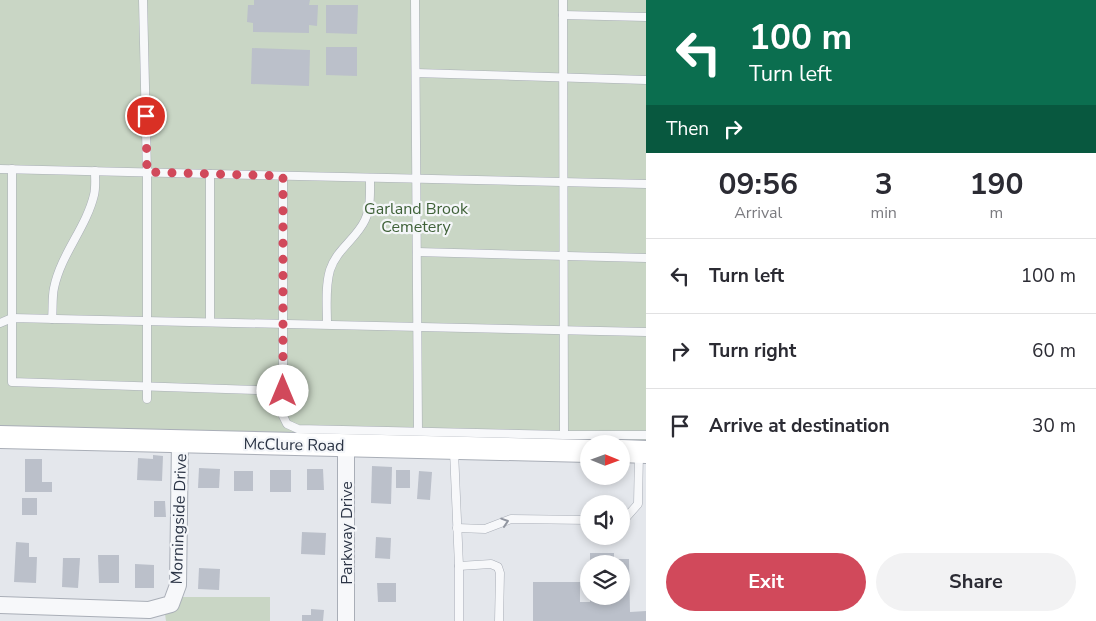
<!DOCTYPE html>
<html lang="en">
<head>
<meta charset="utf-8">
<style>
	:root { --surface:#fff; --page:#f2f2f3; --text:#2b2b33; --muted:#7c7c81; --line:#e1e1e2; --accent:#d1495b }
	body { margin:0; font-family:"Nunito Sans",sans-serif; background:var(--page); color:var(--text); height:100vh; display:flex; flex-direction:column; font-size:19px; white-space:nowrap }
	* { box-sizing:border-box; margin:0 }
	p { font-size:16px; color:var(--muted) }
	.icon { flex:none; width:28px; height:28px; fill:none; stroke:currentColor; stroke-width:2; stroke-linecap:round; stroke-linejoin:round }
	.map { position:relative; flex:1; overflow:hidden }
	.panel { display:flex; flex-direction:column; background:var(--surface); width:450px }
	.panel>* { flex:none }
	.hud { background:#0b6e4f; color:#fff; overflow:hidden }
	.needle { width:32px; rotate:91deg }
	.fabs { position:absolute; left:580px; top:435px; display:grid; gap:10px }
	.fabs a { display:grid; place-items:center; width:50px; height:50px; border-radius:50%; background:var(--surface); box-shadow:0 2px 8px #0003; font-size:25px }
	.pin { position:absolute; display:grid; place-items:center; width:42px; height:42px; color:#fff; margin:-21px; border:2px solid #fff; border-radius:50%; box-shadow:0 1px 5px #0007 }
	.me { position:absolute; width:55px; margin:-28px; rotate:0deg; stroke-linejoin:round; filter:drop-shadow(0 0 4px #0008) }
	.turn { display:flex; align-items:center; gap:18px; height:105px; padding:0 20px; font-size:22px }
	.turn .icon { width:65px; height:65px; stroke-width:2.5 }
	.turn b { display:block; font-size:35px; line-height:42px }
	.then { display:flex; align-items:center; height:48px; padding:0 20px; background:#0003; gap:10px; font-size:19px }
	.eta { display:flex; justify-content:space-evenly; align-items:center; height:85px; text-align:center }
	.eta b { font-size:30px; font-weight:700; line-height:35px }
	.button { display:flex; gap:10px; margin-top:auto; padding:10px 20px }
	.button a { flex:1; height:58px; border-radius:30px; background:var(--accent); color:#fff; font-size:20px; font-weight:700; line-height:58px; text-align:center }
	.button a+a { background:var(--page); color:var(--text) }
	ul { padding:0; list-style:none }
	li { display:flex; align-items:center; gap:15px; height:75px; padding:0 20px; border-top:1px solid var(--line) }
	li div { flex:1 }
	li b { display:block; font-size:19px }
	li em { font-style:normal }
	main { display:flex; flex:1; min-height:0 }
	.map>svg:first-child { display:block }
	.green { fill:#c9d6c5 }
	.building { fill:#bbc0ca }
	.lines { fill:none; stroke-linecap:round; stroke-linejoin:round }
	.lane-casing { stroke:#a9aeb7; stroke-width:9 }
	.street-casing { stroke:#a9aeb7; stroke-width:18 }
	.secondary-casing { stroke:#a9aeb7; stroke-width:24 }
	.lane { stroke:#f7f8fa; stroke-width:8 }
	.street { stroke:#f7f8fa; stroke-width:16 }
	.secondary { stroke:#fff; stroke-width:22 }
	.oneway { stroke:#9196a0 }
	.route { stroke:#d1495b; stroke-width:9; stroke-dasharray:0 16.2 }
	.labels { text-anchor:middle; stroke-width:4.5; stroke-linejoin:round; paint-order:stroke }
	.park-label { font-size:16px; fill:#3f6138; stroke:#f4f6f9 }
	.street-label { font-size:16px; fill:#2b3445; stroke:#f4f6f9 }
</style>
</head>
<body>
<main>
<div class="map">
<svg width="646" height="621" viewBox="0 0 646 621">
	<rect width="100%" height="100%" fill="#e4e7ec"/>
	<g class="green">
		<path d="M0,0H646V440L0,426Z"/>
		<path d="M183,597H270V621H166L165,614Z"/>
	</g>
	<g class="building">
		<path d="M254,0H310L309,5H318L317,26L309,25V33L253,32V23L247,22L248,5H254Z"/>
		<path d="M326,5H358L357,34L326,33Z"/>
		<path d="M326,47H357V76L326,75Z"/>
		<path d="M252,48L310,50L309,86L251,84Z"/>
		<path d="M153,455L163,456L162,481L137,480L138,458L153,459Z"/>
		<path d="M25,459H42V482H52V492H25Z"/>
		<path d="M372,466L392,467L391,504L371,503Z"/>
		<path d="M199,468L220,469L219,488H198Z"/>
		<path d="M307,469H323L324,490H307Z"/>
		<rect x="270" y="470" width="21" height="22"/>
		<rect x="396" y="470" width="14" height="18"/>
		<rect x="234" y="471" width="19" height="20"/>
		<path d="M419,471L432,472L430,500L417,499Z"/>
		<rect x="22" y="498" width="15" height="17"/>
		<path d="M154,501H165L166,517H154Z"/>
		<path d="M302,532L326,533L325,555L301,554Z"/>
		<path d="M376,537L391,538L390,559L375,558Z"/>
		<path d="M16,542L29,543V557H37L36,583L14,582Z"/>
		<path d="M590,553H614V559H629L630,612L646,611V621H533V582H580V602H590V596H621V564H590Z"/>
		<path d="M98,555H119V583H99Z"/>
		<path d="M63,558H80L78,588L62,587Z"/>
		<path d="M135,564L154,565V588H135Z"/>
		<path d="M199,568L220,569L219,590L198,589Z"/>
		<path d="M377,583H396V602H378Z"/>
		<path d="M311,609L324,610L323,621H302V615H311Z"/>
	</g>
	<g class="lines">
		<defs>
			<g id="lane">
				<path d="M143,0L147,173V399"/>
				<path d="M415,0L418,431"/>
				<path d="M563,0L564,435"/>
				<path d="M563,15L646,17"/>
				<path d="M416,73L646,80"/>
				<path d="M0,169L646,184"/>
				<path d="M12,169V382L283,391"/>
				<path d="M210,174V322"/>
				<path d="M283,176V416L287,424L298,429L564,435H646"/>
				<path d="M417,252L646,258"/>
				<path d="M52,319C53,309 52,297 54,288C61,254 86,228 94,195C96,187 95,179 95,171"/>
				<path d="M0,323L12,318L646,332"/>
				<path d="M327,324C327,307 325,287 330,270C336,250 357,238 365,220C371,207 370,192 370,178"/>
				<path d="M454,451L459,566V621"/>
				<path d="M621,521H623L638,504L639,453"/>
				<path d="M457,528L485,529L511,519L589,520"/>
				<path d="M459,566L491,564L498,567L500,573L499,621"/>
			</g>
			<g id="street">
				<path d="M346,445V621"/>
				<path d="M0,605L149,610L171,604L178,585L180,441"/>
			</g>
			<g id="secondary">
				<path d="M0,437L589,451"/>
				<path d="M621,451L646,452"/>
			</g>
		</defs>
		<use href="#lane" class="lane-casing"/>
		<use href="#street" class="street-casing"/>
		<use href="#secondary" class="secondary-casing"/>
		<use href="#lane" class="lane"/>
		<use href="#street" class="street"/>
		<use href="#secondary" class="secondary"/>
	</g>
	<defs><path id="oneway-chevron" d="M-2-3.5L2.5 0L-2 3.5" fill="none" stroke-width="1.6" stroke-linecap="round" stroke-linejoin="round" transform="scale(1.25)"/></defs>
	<use class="oneway" href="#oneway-chevron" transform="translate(505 522) rotate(-18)"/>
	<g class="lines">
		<path class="route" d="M146,116L147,172L283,176V391"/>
	</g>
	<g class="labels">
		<g class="park-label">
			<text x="416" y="214">Garland Brook<tspan x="416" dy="18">Cemetery</tspan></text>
		</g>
		<g class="street-label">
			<text transform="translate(294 444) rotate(1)" y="6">McClure Road</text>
			<text transform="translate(178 519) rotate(-88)" y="6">Morningside Drive</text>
			<text transform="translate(346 533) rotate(-90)" y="6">Parkway Drive</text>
		</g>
	</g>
</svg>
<div class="fabs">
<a><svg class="needle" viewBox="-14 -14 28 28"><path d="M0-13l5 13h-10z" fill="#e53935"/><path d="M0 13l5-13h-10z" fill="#7c7c81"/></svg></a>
<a><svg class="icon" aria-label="sound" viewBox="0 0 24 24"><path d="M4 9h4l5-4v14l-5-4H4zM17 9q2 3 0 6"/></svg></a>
<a><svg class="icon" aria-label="layers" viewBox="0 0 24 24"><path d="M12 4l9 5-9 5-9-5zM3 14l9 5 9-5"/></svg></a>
</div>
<div class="pin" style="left:146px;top:116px;background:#d93025"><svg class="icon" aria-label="arrive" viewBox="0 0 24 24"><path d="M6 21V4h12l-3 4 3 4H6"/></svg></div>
<svg class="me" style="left:283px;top:391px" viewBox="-20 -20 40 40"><circle r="19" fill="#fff"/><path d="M0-13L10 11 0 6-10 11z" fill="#d1495b"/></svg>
</div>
<section class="panel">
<div class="hud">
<div class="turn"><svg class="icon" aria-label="left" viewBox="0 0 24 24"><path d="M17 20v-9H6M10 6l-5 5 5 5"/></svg><div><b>100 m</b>Turn left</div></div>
<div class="then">Then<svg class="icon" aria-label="right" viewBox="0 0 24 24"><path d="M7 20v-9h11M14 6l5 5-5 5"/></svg></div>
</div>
<div class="eta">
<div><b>09:56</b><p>Arrival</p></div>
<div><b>3</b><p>min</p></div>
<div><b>190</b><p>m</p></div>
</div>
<ul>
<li><svg class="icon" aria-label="left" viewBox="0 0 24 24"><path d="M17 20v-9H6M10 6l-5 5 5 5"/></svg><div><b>Turn left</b></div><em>100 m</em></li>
<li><svg class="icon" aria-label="right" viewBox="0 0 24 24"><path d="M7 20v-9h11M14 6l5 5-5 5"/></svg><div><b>Turn right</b></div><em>60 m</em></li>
<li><svg class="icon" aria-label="arrive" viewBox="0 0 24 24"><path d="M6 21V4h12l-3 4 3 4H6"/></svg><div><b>Arrive at destination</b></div><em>30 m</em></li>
</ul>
<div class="button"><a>Exit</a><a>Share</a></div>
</section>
</main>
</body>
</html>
